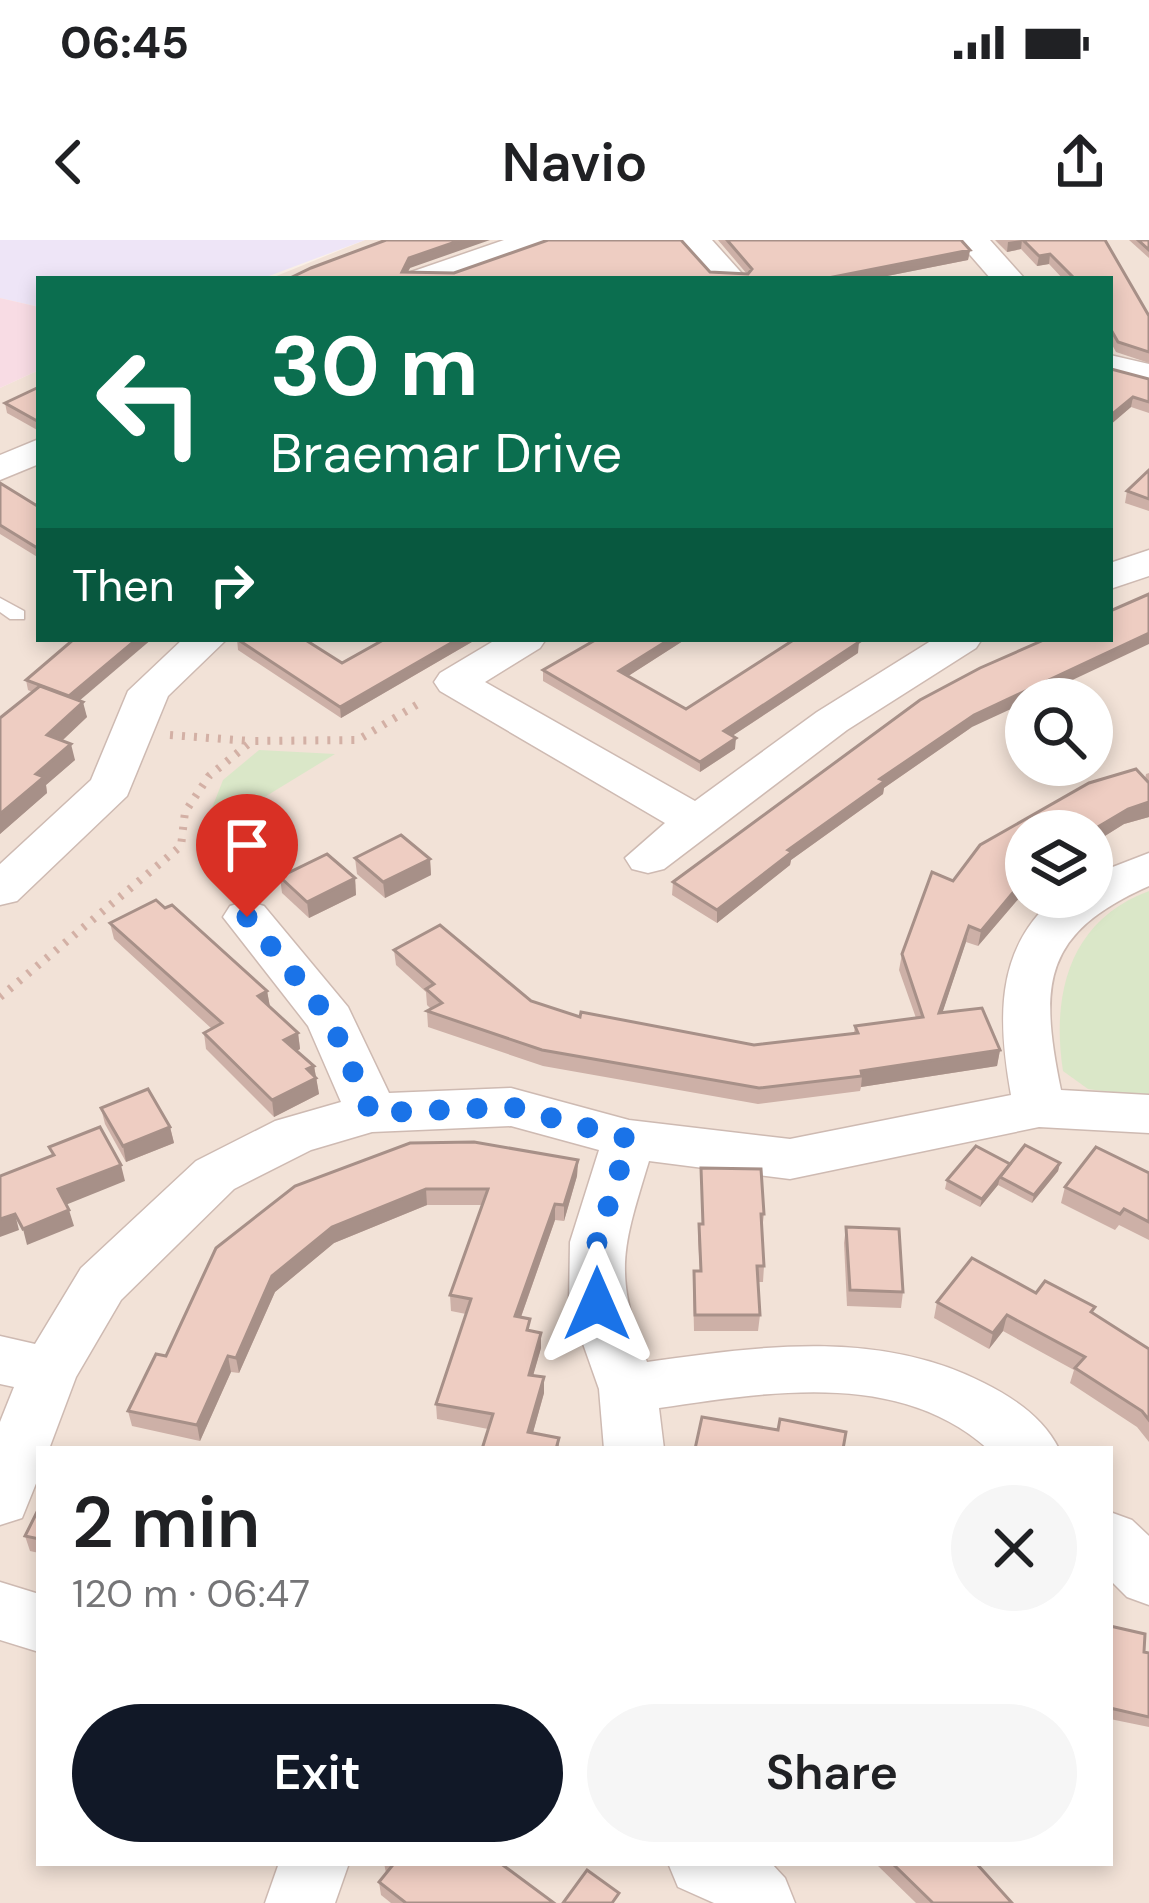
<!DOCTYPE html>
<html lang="en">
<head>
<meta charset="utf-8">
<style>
	:root { --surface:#fff; --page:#f6f6f6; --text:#202124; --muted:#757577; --accent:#111827 }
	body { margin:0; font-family:"DM Sans",sans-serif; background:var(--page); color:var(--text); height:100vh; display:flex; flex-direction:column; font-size:45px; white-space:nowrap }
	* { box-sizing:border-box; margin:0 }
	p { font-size:39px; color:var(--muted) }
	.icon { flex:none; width:66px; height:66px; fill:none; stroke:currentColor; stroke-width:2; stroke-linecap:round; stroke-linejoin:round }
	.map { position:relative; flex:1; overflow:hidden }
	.details { position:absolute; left:36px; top:1206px; width:1077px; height:420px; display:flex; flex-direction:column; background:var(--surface); border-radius:0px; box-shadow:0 6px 18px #0003 }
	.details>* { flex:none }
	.top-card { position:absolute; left:36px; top:36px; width:1077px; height:366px; border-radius:0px; box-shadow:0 6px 18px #0003; background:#0b6e4f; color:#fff; overflow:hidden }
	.controls { position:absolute; left:1005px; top:438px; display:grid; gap:24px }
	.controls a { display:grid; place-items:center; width:108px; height:108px; border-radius:50%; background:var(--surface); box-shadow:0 6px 18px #0003; font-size:60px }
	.pin { position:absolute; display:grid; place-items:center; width:102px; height:102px; color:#fff; margin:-123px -51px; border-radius:50% 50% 50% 0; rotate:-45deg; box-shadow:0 0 12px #0007 }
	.pin .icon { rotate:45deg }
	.me { position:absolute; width:132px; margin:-66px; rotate:0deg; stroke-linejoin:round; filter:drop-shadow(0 0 9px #0008) }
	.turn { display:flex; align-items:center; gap:42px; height:252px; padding:0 36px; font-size:54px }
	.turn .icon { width:156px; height:156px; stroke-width:2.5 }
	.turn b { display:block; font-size:84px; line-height:102px }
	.then { display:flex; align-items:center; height:114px; padding:0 36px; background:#0003; gap:24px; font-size:45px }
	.round { display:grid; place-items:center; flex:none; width:126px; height:126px; border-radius:63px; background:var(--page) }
	.head { display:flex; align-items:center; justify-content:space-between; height:204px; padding:0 36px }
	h1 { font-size:72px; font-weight:600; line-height:90px }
	.action { display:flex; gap:24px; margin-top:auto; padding:24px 36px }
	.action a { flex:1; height:138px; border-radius:72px; background:var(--accent); color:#fff; font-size:48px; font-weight:600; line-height:138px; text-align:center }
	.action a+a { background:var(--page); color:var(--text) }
	.status { display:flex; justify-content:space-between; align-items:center; height:84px; padding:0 60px; background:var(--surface); direction:ltr }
	.status svg { height:33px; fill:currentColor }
	header { display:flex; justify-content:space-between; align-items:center; height:156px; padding:0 36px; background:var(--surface); font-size:54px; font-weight:600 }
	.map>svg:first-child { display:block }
	.residential { fill:#f2e2d7; fill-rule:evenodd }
	.education { fill:#eee5f7 }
	.medical { fill:#f8dce4 }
	.green { fill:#dae7c8 }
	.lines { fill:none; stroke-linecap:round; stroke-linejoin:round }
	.lane-casing { stroke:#cebab2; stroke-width:3 }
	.street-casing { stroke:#cebab2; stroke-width:3 }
	.path { stroke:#d3b0a5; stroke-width:8; stroke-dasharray:3 9; stroke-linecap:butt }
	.lane { fill:#fff; fill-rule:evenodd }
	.street { fill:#fff; fill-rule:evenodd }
	.wall { fill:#cdb0a7 }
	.shaded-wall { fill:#a79088 }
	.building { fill:#eecdc2; stroke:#a79088; stroke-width:3 }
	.route { stroke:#1a73e8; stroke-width:21; stroke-dasharray:0 37.8 }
</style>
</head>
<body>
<div class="status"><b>06:45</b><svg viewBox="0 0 49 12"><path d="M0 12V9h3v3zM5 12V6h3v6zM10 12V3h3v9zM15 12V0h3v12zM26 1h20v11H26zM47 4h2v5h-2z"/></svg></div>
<header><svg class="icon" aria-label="back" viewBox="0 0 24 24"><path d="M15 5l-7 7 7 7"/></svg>Navio<svg class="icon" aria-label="share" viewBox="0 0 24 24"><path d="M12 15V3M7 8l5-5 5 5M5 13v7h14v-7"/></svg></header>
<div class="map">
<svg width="1149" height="1663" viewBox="0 0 1149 1663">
	<rect width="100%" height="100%" fill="#fbf1e8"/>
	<path class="residential" d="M365,0H1149V1663H0V148L39,130V399H1110V39H269ZM1026,459H1092V525H1026ZM1026,591H1092V657H1026ZM39,1209H1110V1623H39Z"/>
	<path class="education" d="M0,0H365L261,39H39V67L0,58Z"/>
	<path class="medical" d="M0,58L39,67V130L0,148Z"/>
	<g class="green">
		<path d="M259,510L335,514L201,596L223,540Z"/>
		<path d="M1149,651V857L1088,849L1063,831C1051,753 1070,680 1149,651Z"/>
	</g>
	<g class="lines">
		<defs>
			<path id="lane" d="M0,358L24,371V379H10L0,372Z"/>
			<g id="street">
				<path d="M504,0H551L546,7L453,39H406L411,32Z"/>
				<path d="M678,0H712L747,39H713Z"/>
				<path d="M957,0H990L1025,39H991Z"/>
				<path d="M1110,115L1149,124V145L1110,135Z"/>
				<path d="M39,199V224L0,240V215Z"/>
				<path d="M1149,310V336L1110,349V323Z"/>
				<path d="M183,399H227L168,456L127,556L17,661L0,665V624L91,540L128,451Z"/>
				<path d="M497,399H546L540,408L485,442L695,561L817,472L934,399H982L976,408L847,490L664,629L648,633L632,629L625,618L665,583L440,451L434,442L440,433Z"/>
				<path d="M1149,613V646C1043,693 1039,743 1061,850L1149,855V893L1039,887L790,939L649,921C622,1010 613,1033 647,1122C760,1106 879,1089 984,1143C1014,1158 1044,1178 1059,1209H988C899,1129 768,1152 659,1168L664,1209H604L599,1149L569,1064L570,1002L599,910L511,886L372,892L311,910L234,949L121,1060L76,1137L49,1209H39V1236L22,1278L0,1285V1182L14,1147L0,1144V1096L35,1104L81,1028L196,921L275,881L341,862L308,786L223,677L230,666L247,661L264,666L348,767L389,853L511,848L629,880L790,899L1011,855C998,782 994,709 1056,657H1092V635Z"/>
				<path d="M1110,1272L1132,1280L1149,1296V1365L1127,1357L1110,1340Z"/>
				<path d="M0,1342L39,1354V1412L0,1400Z"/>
				<path d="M279,1623H349L335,1663H265Z"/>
				<path d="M668,1623H771L785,1638L795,1663H714L678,1647Z"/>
			</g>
		</defs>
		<use href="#lane" class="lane-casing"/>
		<use href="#street" class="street-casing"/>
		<g class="path">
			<path d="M170,495L250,501"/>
			<path d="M0,757L181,606L185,572L209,536L252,501L358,500L423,461"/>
		</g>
		<use href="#lane" class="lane"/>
		<use href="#street" class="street"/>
	</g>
	<g class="wall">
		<path d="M718,0H961L970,10L968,20L872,39H288L410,28L407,33L747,34Z"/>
		<path d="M995,0H1105L1149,76V123L1116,112L1110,101V39H1063L1049,24L1037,26L1021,9L1007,12Z"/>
		<path d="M1129,0H1149V18Z"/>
		<path d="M1110,125L1111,129L1149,139V173L1131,167L1110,185Z"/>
		<path d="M39,147V191L7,173L5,163Z"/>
		<path d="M1149,230V271L1125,263L1127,251Z"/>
		<path d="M0,243L39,267V318L0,294Z"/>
		<path d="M237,399L342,423L385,399H477L341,478L238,410Z"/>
		<path d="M686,399L628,436L686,469L858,413L732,496L735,509L700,532L543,441V430Z"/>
		<path d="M26,440L79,460L87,477L62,501L75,520L46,545L47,553L0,594V478L32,452L28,450Z"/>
		<path d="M972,487L884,548L883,554L791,620L790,625L717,683L672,655L673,642Z"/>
		<path d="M1136,529L1145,539L1146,534L1149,533V577L1124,584L1092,604V591H1026V650L978,706L966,702L942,773L982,768L1000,810L997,826L861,847L860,851L758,864L543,826L428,787L427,771L431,769L427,765L426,752L396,725L394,710L440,685L531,761L580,777L581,772L754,805L854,793L855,786L916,778L899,730L902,714L932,632L953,641L980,605L1089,543Z"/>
		<path d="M355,618L430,619L431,635L385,658L357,634Z"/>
		<path d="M280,637L355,638L356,655L309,678L282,653Z"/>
		<path d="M110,683L267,751L270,767L298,793L300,809L296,811L314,826L319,854L274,877L206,809L204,793L212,789L114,699Z"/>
		<path d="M101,868L170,887L174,903L126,922L105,884Z"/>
		<path d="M578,920L577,936L564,981L555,980L521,1077L530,1091L541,1093V1108L533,1135L544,1153L533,1192L559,1198V1209H482L488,1189L437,1179L436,1164L466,1074L451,1071L450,1055L483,965H427L334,1003L275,1052L239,1133L231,1132L200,1201L132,1186L128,1171L166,1116L295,946Z"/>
		<path d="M1060,923L1058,931L1032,963L998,945L980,967L945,949L947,940L1010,924Z"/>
		<path d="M701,928L764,974L762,990L764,1026L763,1042H758L760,1075L758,1091H694L693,1047L694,1031H700L698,1000L699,984H702Z"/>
		<path d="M1149,933V1000L1119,985L1115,990L1061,963L1065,947Z"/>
		<path d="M846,987L903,1052L901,1068L847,1066L844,1003Z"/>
		<path d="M937,1062L1093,1074L1149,1109V1202L1137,1187L1070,1143L1074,1130L1003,1091L989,1109L934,1078Z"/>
		<path d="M39,1268V1313L30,1311L25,1296Z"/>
		<path d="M1110,1386L1144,1412L1149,1413V1487L1110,1479Z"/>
		<path d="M384,1623H500L554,1663H391L381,1655L379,1642L386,1633Z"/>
		<path d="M875,1623H976L1012,1663H916Z"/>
	</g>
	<g class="shaded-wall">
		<path d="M461,0H490L410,28L404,39L402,32L409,18Z"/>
		<path d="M1022,0L1021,9L1007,12L1008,2Z"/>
		<path d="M970,10L968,20L872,39H823Z"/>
		<path d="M1050,14L1049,24L1037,26L1039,16Z"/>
		<path d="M1133,157L1131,167L1110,185V176Z"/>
		<path d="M1149,393V404L1032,459H1026V462L972,487L884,548L883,554L791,620L790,625L717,683V670L788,610L880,539L974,475Z"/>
		<path d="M137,399H152L72,467L69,456Z"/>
		<path d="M458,399H477L341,478L340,467Z"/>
		<path d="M670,399H686L619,442V431Z"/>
		<path d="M859,402L858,413L723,502L724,491Z"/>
		<path d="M83,462L87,477L51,511L47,495Z"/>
		<path d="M736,498L735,509L700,532V522Z"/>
		<path d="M71,504L75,520L46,545L47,553L0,594V574L36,534Z"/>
		<path d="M1149,562V577L1124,584L1092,604L1091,591L1128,569Z"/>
		<path d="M430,619L431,635L385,658L383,642Z"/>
		<path d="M1026,637V650L978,706L981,691Z"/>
		<path d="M355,638L356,655L309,678L307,662Z"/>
		<path d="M969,686L966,702L937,789L939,773Z"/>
		<path d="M267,751L270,767L258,756Z"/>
		<path d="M298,793L300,809L286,817L284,800Z"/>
		<path d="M1000,810L997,826L861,847L862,836L861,831Z"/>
		<path d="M314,826L319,854L274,877L272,860Z"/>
		<path d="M170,887L174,903L126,922L123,906Z"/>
		<path d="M578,920L577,936L564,981V965Z"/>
		<path d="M1060,923L1058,931L1032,963L1034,955Z"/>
		<path d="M1010,924L1000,937L998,945L980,967L982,959Z"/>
		<path d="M121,925L125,941L63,966L58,949Z"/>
		<path d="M426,949L427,965L334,1003L275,1052L239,1133L236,1118L272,1036L332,987Z"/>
		<path d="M555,964V980L516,1091L515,1076Z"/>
		<path d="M69,970L74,986L27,1005L23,989Z"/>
		<path d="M15,974L19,990L0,997V979Z"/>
		<path d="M1007,1075L1003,1091L989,1109L993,1093Z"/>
		<path d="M541,1093V1108L529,1150V1135Z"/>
		<path d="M228,1116L231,1132L200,1201L197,1185Z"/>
		<path d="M544,1137V1153L529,1207L528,1192Z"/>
	</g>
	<g class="building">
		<path d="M386,0H461L409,18L402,32L454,33L548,0H681L710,32L748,34L752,29L727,0H961L970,10L823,39H288L311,28Z"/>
		<path d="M1023,0H1105L1149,76V112L1118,102L1110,88V39H1075L1050,14L1039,16Z"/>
		<path d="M1138,0H1149V10Z"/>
		<path d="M1110,125L1111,129L1149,139V162L1133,157L1110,176Z"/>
		<path d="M39,147V182L5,163Z"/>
		<path d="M1149,230V259L1127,251Z"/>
		<path d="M0,243L39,267V309L0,285Z"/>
		<path d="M1149,354V393L974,475L880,539L885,541L788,610L792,612L717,670L673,642L920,460L980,428L1046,399H1110V371Z"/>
		<path d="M74,399H137L69,456L26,440Z"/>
		<path d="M237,399H304L342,423L385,399H458L340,467Z"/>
		<path d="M597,399H670L619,431L686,469L795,399H853L859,402L724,491L736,498L700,522L543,430Z"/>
		<path d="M40,446L83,462L47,495L71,504L36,534L44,537L0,574V478Z"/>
		<path d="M1136,529L1149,543V562L1128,569L1091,591H1026V637L981,691L969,686L939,773L982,768L1000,810L861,831L862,836L759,848L542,810L427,771L442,763L426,749L434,744L394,710L440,685L531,761L580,777L581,772L754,805L858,793L855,786L923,777L902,714L932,632L953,641L980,605L1089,543Z"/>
		<path d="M401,595L430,619L383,642L355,618Z"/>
		<path d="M327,614L355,638L307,662L280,637Z"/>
		<path d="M156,660L165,668L172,665L267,751L258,756L298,793L284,800L314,826L307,829L316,838L272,860L204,793L222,783L110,683Z"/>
		<path d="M148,849L170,887L123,906L101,868Z"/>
		<path d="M100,887L121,925L58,949L69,970L23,989L15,974L0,979V936L54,915L49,907Z"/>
		<path d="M474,902L578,920L564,965L555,964L515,1076L530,1079L527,1090L541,1093L529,1135L544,1137L528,1192L559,1198L556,1209H482L493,1174L436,1164L471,1059L450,1055L488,949H426L332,987L272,1036L236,1118L228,1116L197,1185L128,1171L156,1114L166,1116L216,1008L295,946L410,903Z"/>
		<path d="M1025,905L1060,923L1034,955L1000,937Z"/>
		<path d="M976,906L1010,924L982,959L947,940Z"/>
		<path d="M1096,907L1149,933V982L1124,969L1120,974L1065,947Z"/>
		<path d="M701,928L761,929L764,974H761L764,1026H757L760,1075H695L694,1031H701L699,984H703Z"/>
		<path d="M846,987L899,989L903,1052L850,1050Z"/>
		<path d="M972,1018L1036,1053L1045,1041L1095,1067L1091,1072L1149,1109V1180L1142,1171L1075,1128L1085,1117L1007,1075L993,1093L937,1062Z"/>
		<path d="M702,1177L778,1190L780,1179L846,1192L843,1209H695Z"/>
		<path d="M39,1268V1299L25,1296Z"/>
		<path d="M1110,1386L1145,1394L1144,1412L1149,1413V1477L1110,1468Z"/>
		<path d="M388,1623H500L554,1663H406L379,1642L392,1626Z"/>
		<path d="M892,1623H976L1012,1663H933Z"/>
		<path d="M587,1630L619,1653L612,1663H563Z"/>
	</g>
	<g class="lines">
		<path class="route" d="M247,677L330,779L371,873L512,867L629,899L597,1002V1064"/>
	</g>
</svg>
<div class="controls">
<a><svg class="icon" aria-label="search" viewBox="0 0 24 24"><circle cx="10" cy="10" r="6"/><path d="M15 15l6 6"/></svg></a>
<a><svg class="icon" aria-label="layers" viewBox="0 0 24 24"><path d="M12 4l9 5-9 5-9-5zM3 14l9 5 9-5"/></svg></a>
</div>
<div class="pin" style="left:247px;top:677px;background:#d93025"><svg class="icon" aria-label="arrive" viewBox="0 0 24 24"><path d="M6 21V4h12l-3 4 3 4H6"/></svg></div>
<svg class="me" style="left:597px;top:1064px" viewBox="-20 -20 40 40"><path d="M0-17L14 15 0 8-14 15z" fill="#1a73e8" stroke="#fff" stroke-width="4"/></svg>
<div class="top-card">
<div class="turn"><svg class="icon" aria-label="left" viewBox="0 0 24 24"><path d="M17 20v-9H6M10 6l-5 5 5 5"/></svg><div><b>30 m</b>Braemar Drive</div></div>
<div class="then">Then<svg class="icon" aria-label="right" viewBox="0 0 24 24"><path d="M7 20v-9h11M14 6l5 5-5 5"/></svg></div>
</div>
<section class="details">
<div class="head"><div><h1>2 min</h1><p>120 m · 06:47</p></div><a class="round"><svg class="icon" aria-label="close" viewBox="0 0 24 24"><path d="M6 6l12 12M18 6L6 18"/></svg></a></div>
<div class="action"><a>Exit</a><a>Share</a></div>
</section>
</div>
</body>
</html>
